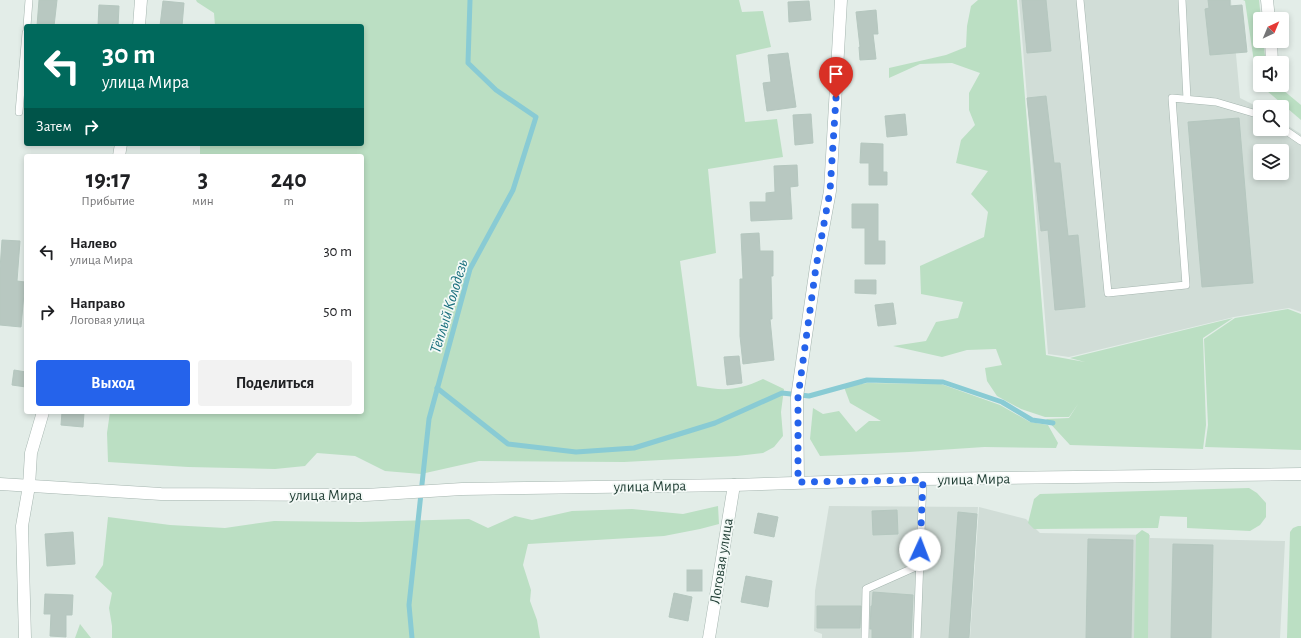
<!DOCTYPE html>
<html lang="ru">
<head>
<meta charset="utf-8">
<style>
	:root { --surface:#fff; --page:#f2f2f2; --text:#202124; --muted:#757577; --accent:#2563eb }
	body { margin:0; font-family:"Alegreya Sans",sans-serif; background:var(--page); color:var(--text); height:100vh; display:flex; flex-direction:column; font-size:15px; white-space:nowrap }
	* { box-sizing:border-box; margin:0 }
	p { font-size:13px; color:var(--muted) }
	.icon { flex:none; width:22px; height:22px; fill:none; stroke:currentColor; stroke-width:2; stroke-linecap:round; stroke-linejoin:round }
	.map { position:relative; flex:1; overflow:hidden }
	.side { position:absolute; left:24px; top:154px; width:340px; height:260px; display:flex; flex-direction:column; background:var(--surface); border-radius:4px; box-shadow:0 2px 6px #0003 }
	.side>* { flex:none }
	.banner { position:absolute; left:24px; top:24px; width:340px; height:122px; border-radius:4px; box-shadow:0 2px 6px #0003; background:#00695c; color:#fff; overflow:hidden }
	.needle { width:26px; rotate:44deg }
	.tools { position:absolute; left:1253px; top:12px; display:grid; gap:8px }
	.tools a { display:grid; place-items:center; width:36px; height:36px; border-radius:4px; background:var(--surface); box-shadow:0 2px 6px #0003; font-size:20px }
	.pin { position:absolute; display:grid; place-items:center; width:34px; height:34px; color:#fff; margin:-41px -17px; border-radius:50% 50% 50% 0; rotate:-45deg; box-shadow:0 0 4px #0007 }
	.pin .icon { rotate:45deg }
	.me { position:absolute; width:44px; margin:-22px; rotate:2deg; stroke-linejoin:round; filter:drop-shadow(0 0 3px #0008) }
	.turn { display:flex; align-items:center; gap:14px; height:84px; padding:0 12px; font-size:18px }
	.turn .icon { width:52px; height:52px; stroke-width:2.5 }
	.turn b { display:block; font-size:28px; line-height:34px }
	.then { display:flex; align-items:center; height:38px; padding:0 12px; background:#0003; gap:8px; font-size:15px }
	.eta { display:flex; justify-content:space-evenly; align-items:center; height:68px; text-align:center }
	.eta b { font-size:24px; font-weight:700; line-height:28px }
	.cta { display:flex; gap:8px; margin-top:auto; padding:8px 12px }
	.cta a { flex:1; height:46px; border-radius:4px; background:var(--accent); color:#fff; font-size:16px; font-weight:700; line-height:46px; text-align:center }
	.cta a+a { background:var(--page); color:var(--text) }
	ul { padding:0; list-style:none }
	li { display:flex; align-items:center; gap:12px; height:60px; padding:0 12px }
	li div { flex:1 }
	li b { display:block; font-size:15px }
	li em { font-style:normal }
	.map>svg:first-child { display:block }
	.built { fill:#d1ddd7; fill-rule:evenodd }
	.green { fill:#bbdfc3 }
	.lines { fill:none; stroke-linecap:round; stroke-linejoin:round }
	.stream { stroke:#89cbd4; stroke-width:5 }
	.building { fill:#b8c8c1; stroke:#b5c7bf }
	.service-casing { stroke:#a5b5af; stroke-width:8 }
	.minor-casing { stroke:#a5b5af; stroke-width:13 }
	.tertiary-casing { stroke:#a5b5af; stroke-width:13 }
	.service { stroke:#fff; stroke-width:7 }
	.minor { stroke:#fff; stroke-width:12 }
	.tertiary { stroke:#fff; stroke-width:12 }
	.route { stroke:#2563eb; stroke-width:7; stroke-dasharray:0 12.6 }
	.labels { text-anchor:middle; stroke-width:3.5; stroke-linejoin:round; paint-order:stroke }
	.street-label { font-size:15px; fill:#223f36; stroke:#f3f9f6 }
	.water-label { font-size:16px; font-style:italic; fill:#1a707d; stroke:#f3f9f6 }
</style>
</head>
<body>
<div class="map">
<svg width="1301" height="638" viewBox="0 0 1301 638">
	<rect width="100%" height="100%" fill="#e3ede8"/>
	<g class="built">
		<path d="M1019,0H1231L1240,98L1260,108V129H1282V122L1301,134V312L1289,308L1234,317L1069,357L1048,354ZM1260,151H1282V173H1260Z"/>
		<path d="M829,506L978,507L969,638H822V634L814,631L815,591Z"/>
		<path d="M979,507L1026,519L1040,533L1150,535V538L1285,541L1280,638H970Z"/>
	</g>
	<g class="green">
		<path d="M196,0H739L742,12L763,11L771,47L736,55L745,122L777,119L783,157L708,169L716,253L680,261L697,386C724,391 737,391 763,379L784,389L781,412L783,436L774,447L763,453L737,456L624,462L479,461L421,474L385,471L355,456L317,453L305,466L275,469L188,467L108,462L107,433L110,412H362V156H200V144H362V26H215L214,13L197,2Z"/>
		<path d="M978,0H1017L1046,355L1085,362L1070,358L1233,318L1203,338L1206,425L1203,449L1070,445L1046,419L1069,418L1078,404L1069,417H1045L1021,409L997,396L987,381L985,368L1002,365L996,349L967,350L942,357L893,346L926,341L936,322L958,318L963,302L921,294L920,266L984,237L988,212L971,194L988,171L956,163L961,140L975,125L969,110V93L980,73L952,63L920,64L889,78V68L946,55L966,47L967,26L971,6Z"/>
		<path d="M1243,0H1259L1261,19L1260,41H1263L1266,63H1260V85L1257,82L1245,1Z"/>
		<path d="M1260,85H1277L1301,105V120Z"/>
		<path d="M1288,309L1301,314V450L1205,447L1208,425L1204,339L1235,318Z"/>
		<path d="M867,383L941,384L1000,405L1030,422L1048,425L1058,443L1056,448L984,447L909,452L820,456L810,439L813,408L823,414L839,411L856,432L869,421H881L850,403L844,387Z"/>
		<path d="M1249,488L1257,493L1266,503V517L1260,525L1250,531L1187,528V517L1160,516L1158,528L1034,529L1028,523L1034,499L1040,494Z"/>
		<path d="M718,506L719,524L700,529L664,536L528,544L523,565L531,590L530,601L537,620L540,638H112V626L109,608L112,593L95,577L103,565L108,517L170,525L225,528L274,521L360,522L469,519L488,528L515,516L532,520L572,511L632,509L683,514Z"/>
		<path d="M1298,526H1301V638H1287L1290,532L1293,528Z"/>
		<path d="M1142,530L1149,534L1148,638H1134L1136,535Z"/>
		<path d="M80,624L91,638H75Z"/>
	</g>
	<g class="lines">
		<g class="stream">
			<path d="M437,388L508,444L576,452L634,448L715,423L782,393L809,396L867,380L943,382L1002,402L1032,420L1053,423"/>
			<path d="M412,638L409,605L429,419L470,269L513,190L536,117L496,90L468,63L470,0"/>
		</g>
	</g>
	<g class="building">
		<path d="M39,0H57L54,26H37Z"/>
		<path d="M1022,0H1046L1051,51L1027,53Z"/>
		<path d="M1208,0H1230V6L1242,5L1247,52L1210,55L1205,9L1209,8Z"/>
		<path d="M163,1L184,3L182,26H160Z"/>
		<path d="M809,1L811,20L789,22L788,2Z"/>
		<path d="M99,5L119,6L118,26H98Z"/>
		<path d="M876,10L878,34H873L876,59L860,60L859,47H860L856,12Z"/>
		<path d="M788,53L796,107L767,111L763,83L771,82L768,55Z"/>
		<path d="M1046,96L1054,163H1060L1068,236L1078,235L1085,307L1055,310L1048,230L1041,231L1027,98Z"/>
		<path d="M811,114L813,143L795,145L793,115Z"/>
		<path d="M905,114L907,135L887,137L885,116Z"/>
		<path d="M1239,118L1253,283L1202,287L1188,122Z"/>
		<path d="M861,143L883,144V172H887V185H869V163H860Z"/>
		<path d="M797,165L798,186L790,187L792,219L751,221L750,202H766V193L775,192L774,166Z"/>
		<path d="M852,204H878V241H885V264H865V228H852Z"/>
		<path d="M759,233L760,251H773V276H771L772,319H770L774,360L743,364L740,336V279H743L741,234Z"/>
		<path d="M2,240L20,241L17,281L25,282L21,327L0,325V269Z"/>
		<path d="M855,280H876V294L855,293Z"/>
		<path d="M893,303L896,324L878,326L875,305Z"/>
		<path d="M739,356L742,383L727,385L724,357Z"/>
		<path d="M14,370L26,372V387L12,385Z"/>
		<path d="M62,412H84L83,427L61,425Z"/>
		<path d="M897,510L898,534L873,535L872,511Z"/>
		<path d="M958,512L977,514L969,638H949Z"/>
		<path d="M758,513L778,517L774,537L754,533Z"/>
		<path d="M73,532L75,564L47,566L45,534Z"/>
		<path d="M1088,539L1133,540L1131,638H1086Z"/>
		<path d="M1173,544L1213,545L1211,638H1171Z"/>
		<rect x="687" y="570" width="15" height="21"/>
		<path d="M746,576L772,581L768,607L741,602Z"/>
		<path d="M873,592L913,595L911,638H872V629H870L871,606H872Z"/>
		<path d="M674,593L692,597L688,621L669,617Z"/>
		<path d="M45,594L73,595L72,615H66V637L50,636L51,614H44Z"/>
		<path d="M817,606H861L860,628H817Z"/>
	</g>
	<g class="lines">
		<defs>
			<g id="service">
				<path d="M1080,0L1108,293L1186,285L1172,98L1216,102L1260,115"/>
				<path d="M1182,0L1187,99"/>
				<path d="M27,26L29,0"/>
				<path d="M19,112L26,33"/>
				<path d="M1282,128L1301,141"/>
				<path d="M865,638L866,589L920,565"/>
				<path d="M917,638L923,479"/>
			</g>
			<g id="minor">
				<path d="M1267,0L1269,19"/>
				<path d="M139,26L141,0"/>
				<path d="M1271,41L1272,63"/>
				<path d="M119,156L121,144"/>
				<path d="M798,482L797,397L816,267L830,191L841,0"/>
				<path d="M25,638L22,526L29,486L31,453L43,412"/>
				<path d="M709,638L734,485"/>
			</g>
			<path id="tertiary" d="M0,484L161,494L366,495L462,489L734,485L923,479L1301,474"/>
		</defs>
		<use href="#service" class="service-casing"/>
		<use href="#minor" class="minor-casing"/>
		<use href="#tertiary" class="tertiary-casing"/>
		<use href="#service" class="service"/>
		<use href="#minor" class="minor"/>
		<use href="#tertiary" class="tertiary"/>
	</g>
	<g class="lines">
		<path class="route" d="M836,98L830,191L816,267L798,397V482L923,480L920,550"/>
	</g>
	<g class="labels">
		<g class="street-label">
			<text transform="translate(974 479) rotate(-1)" y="5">улица Мира</text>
			<text transform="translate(650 486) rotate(-1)" y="5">улица Мира</text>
			<text x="326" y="500">улица Мира</text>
			<text transform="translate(721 561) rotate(-81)" y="5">Логовая улица</text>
		</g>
		<g class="water-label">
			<text transform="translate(448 306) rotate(-73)" y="6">Тёплый Колодезь</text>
		</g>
	</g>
</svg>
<div class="tools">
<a><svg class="needle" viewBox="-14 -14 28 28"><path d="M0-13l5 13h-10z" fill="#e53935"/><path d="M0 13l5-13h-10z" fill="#757577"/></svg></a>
<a><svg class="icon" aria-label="sound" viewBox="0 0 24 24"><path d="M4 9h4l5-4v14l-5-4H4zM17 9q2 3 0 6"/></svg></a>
<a><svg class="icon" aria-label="search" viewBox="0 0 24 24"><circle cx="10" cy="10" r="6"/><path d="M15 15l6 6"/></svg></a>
<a><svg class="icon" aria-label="layers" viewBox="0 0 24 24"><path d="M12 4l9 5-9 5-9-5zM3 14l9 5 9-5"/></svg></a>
</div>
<div class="pin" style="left:836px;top:98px;background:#d93025"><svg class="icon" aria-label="arrive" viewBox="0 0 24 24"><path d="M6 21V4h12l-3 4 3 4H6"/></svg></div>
<svg class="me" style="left:920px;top:550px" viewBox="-20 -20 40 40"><circle r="19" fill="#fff"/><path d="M0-13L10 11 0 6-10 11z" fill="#2563eb"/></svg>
<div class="banner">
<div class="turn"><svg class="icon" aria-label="left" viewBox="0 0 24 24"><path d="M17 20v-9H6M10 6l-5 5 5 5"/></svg><div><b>30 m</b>улица Мира</div></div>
<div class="then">Затем<svg class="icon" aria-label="right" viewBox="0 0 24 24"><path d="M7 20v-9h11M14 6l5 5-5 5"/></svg></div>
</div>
<section class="side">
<div class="eta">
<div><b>19:17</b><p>Прибытие</p></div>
<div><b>3</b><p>мин</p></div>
<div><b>240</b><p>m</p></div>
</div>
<ul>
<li><svg class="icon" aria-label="left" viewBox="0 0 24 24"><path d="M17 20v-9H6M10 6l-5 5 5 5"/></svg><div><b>Налево</b><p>улица Мира</p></div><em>30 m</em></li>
<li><svg class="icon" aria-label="right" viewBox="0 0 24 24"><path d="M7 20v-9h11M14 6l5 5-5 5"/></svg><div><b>Направо</b><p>Логовая улица</p></div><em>50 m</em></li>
</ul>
<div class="cta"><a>Выход</a><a>Поделиться</a></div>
</section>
</div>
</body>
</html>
